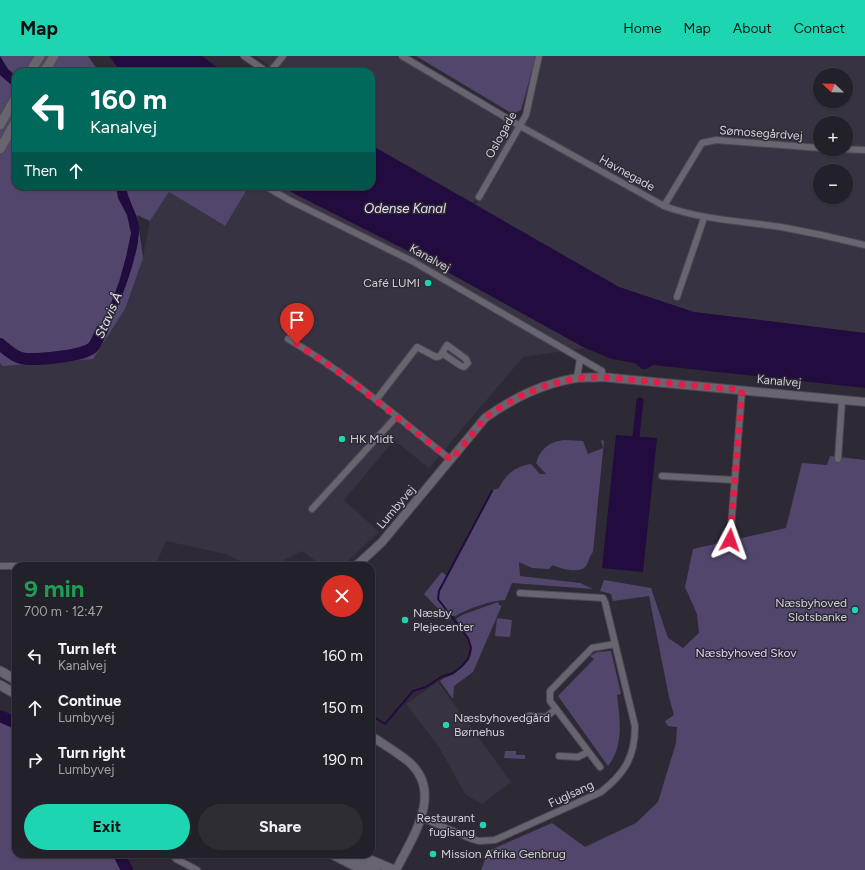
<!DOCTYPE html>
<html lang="en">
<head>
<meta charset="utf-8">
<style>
	:root { --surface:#222028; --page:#2e2d34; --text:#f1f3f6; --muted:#a2a3a8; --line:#3f3e45; --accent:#1dd5b1 }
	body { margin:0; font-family:Figtree,sans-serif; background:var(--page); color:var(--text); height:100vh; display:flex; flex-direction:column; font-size:15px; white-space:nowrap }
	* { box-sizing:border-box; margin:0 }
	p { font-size:13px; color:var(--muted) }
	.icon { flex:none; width:22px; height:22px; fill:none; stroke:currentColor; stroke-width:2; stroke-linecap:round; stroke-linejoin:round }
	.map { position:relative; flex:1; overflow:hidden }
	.sheet { position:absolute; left:12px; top:506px; width:363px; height:296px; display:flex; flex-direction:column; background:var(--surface); border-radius:12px; box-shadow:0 1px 3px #0004,0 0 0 1px var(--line) }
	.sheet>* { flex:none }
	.hud { position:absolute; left:12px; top:12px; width:363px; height:122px; border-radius:12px; box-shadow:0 1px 3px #0004,0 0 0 1px var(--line); background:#00695c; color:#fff; overflow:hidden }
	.needle { width:26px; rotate:292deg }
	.tools { position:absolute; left:813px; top:12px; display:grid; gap:8px }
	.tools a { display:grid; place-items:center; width:40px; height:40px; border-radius:50%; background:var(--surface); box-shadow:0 1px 3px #0004,0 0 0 1px var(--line); font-size:20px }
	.pin { position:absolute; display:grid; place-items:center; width:34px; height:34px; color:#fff; margin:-41px -17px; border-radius:50% 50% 50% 0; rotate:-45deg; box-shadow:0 0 4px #0007 }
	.pin .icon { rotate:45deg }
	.me { position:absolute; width:44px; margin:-22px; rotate:4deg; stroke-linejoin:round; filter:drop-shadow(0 0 3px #0008) }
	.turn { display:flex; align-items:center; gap:14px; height:84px; padding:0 12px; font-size:18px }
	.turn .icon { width:52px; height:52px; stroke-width:2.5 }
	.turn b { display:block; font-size:28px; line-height:34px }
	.then { display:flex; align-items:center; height:38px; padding:0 12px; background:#0003; gap:8px; font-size:15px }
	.round { display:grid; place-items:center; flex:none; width:42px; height:42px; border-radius:21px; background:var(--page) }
	.summary { display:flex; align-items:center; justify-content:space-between; height:68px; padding:0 12px }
	h1 { font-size:24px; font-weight:700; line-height:30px; color:#1e9e55 }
	.primary-button { display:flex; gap:8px; margin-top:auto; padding:8px 12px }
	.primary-button a { flex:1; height:46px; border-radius:24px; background:var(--accent); color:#111; font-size:16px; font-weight:700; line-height:46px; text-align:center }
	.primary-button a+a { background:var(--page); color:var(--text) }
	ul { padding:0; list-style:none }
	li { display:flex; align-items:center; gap:12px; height:52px; padding:0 12px }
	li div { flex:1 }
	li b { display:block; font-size:15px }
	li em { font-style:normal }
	header { display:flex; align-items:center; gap:24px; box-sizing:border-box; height:56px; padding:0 20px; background:var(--accent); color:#111 }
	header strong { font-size:19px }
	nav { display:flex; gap:22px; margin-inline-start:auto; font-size:14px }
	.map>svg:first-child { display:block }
	.built { fill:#383343; fill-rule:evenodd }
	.green { fill:#53466d }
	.water { fill:#220b3e }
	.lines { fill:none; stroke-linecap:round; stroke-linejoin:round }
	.stream { stroke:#220b3e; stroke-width:2 }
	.canal { stroke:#220b3e; stroke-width:7 }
	.river { stroke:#220b3e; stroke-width:12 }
	.minor-casing { stroke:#4b4850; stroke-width:8 }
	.tertiary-casing { stroke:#4b4850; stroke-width:10 }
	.secondary-casing { stroke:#4b4850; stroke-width:11 }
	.minor { stroke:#686470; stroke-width:6 }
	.tertiary { stroke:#686470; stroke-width:8 }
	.secondary { stroke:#686470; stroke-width:9 }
	.route { stroke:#e11d48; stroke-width:7; stroke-dasharray:0 12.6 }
	.poi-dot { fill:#1dd5b1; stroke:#2e2a35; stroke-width:1.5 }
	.labels { text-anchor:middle; stroke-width:3; stroke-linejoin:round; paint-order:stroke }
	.street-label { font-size:12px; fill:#d2d0d7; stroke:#2e2a35 }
	.poi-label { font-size:12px; fill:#d2d0d7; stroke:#2e2a35; text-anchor:start }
	.park-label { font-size:12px; fill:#dfd4f7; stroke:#2e2a35 }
	.water-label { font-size:13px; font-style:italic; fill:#e6e1f2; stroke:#2e2a35 }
</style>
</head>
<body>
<header>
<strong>Map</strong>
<nav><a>Home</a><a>Map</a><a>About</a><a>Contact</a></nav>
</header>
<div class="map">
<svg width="865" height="814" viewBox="0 0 865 814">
	<rect width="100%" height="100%" fill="#2e2a35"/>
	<g class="built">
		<path d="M256,0H396L517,71L473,147L371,89V16H277Z"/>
		<path d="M543,0H865V277L694,256L619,231L476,149L526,64ZM820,19H846V45H820ZM820,67H846V93H820ZM820,115H846V141H820Z"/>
		<path d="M249,130H279L424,203L585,292L523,301L429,412L394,384L344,444L379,476L342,510H323L302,495L271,510H250L226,498L166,485L155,510H16V513H0V307L3,310L143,202L150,165L169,136L224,170Z"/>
		<path d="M438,626L511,726L482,748L465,738L439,691L406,648Z"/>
	</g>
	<g class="green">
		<path d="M0,0H88L99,16H16V130H249L225,170L169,136L150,165L137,159L143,202L125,253L93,303L3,310L0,307Z"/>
		<path d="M416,0H536L521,54L513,58Z"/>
		<path d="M564,384L583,385L588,398L603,392L601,384L604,385L593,496C589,500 589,506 586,510C580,518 560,513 553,509L549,513L532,512L519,506L520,520L580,527L593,533L512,527L505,544C491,544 468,553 455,560H452L449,564L424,538L442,516L447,520L493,434L499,432C505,419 516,410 531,408L540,418H546L536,407C541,392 549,386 564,384Z"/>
		<path d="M830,400L865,404V814H481L488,795L552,767L585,791L636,767L658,746L676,687L677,671L668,670L665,665L674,659L669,641L649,540L613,545L611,538L600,535L604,524L651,532L668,582L683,592L699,577L697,558L685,531L693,493L786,472L802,407L827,409Z"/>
		<path d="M498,546L500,550L502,549L473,616L454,630L453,643L440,625C444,621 449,621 454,618C483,596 471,588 456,563L462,559Z"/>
		<path d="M497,562L512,564L510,581L495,580Z"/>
		<path d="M611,595L621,638L617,639C620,663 624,690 608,710L558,640L594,603L590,600L597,596Z"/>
		<path d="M0,660L16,667V798H119L127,814H0Z"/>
		<path d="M505,695H516V699H525V703L504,702Z"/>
	</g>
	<g class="water">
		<path d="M0,0L8,13L16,20V33L0,19Z"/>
		<path d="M109,0H202L224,16H121Z"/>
		<path d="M371,89L619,231L694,256L865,277V332L653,309L646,313H642L635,307L612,303L585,292L424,203L293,137L281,130H371Z"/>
		<path d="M116,130H126C128,145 137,156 139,170C140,175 138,181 138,186C131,223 115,259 97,292L92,286L105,263L119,226L126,201L131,177L127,159L118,142Z"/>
		<path d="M616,379L657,382L643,516L602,512Z"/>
	</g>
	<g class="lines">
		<path class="stream" d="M371,659L385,668L413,635L426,631L441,621L453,617L461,611L468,603L471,592L468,582L438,543L439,535L492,435"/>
		<path class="canal" d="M636,380L640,345"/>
		<g class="river">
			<path d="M0,288C6,293 13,300 21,302C32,305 86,300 93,291C97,287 99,279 102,274"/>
			<path d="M0,660L16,667"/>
			<path d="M119,798L127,814"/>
		</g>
		<defs>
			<g id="minor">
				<path d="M244,0L267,16"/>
				<path d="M402,0L520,70L664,150C702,164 742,165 781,171C809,176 837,182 865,189"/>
				<path d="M270,16L283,0"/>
				<path d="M839,93L865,94"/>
				<path d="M265,130L289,144L412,205L602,315V321"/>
				<path d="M479,141L526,59L539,0"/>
				<path d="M664,150L702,87L716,84L820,92"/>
				<path d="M677,241L704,162"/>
				<path d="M288,283C347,317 398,362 451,404"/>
				<path d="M577,322L580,303"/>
				<path d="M376,344L417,291L436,301L440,300L447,289L466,303L468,307L464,311L461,310L442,297"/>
				<path d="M838,403L842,344"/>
				<path d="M662,420L735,424"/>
				<path d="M312,453L396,361"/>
				<path d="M730,484L742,334"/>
				<path d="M0,510H52"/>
				<path d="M529,660L546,661L556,653"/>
				<path d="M559,700L578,701L588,696"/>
				<path d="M600,711L550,645V635L592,592L615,588"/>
				<path d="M422,762L472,783L479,785L495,784L601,736C625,717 635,701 635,670L605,546L603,542L520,537"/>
				<path d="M172,798L176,803L197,814"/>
			</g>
			<g id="tertiary">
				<path d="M356,510L382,486L485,362C513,342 543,327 577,322C585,321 594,322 602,321L865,346"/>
				<path d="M371,680C383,688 397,696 409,706C444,737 412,782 396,814"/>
				<path d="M354,806L376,814"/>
			</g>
			<g id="secondary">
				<path d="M30,16L40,0"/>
				<path d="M44,16L54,0"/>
				<path d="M0,69L16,41"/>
				<path d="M0,93L16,65"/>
				<path d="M0,615L16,624"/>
				<path d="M0,629L16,638"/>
				<path d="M332,798L363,814"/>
				<path d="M356,798L394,814"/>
			</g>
		</defs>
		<use href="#minor" class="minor-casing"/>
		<use href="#tertiary" class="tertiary-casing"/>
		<use href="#secondary" class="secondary-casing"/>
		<use href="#minor" class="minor"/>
		<use href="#tertiary" class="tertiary"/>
		<use href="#secondary" class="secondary"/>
	</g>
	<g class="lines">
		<path class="route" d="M297,288L346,321L451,404L485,362L505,348L523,339L544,330L578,322L602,321L742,334L730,484"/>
	</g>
	<g class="poi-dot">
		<circle cx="428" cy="227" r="4"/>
		<circle cx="342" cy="383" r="4"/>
		<circle cx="855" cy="554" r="4"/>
		<circle cx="405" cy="564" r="4"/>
		<circle cx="446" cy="669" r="4"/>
		<circle cx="483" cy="769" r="4"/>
		<circle cx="433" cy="798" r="4"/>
	</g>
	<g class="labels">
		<g class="street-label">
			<text transform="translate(761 77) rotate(4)" y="4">Sømosegårdvej</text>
			<text transform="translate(501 79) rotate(-61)" y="4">Oslogade</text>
			<text transform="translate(627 117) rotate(29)" y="4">Havnegade</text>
			<text transform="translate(430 202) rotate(29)" y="4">Kanalvej</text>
			<text transform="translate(779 325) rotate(5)" y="4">Kanalvej</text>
			<text transform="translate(396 451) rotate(-50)" y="4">Lumbyvej</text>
			<text transform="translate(571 738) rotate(-25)" y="4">Fuglsang</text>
		</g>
		<g class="poi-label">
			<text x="420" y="231" text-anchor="end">Café LUMI</text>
			<text x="350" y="387">HK Midt</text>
			<text x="847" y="551" text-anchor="end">Næsbyhoved<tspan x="847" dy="14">Slotsbanke</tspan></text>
			<text x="413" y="561">Næsby<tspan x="413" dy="14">Plejecenter</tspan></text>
			<text x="454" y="666">Næsbyhovedgård<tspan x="454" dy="14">Børnehus</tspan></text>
			<text x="475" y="766" text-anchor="end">Restaurant<tspan x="475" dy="14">fuglsang</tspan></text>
			<text x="441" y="802">Mission Afrika Genbrug</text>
		</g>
		<g class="park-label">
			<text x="746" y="601">Næsbyhoved Skov</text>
		</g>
		<g class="water-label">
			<text x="405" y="157">Odense Kanal</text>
			<text transform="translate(108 259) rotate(-66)" y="5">Stavis Å</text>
		</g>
	</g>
</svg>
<div class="tools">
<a><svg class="needle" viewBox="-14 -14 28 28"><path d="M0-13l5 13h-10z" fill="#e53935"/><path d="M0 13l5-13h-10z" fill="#a2a3a8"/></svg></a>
<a>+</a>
<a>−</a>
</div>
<div class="pin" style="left:297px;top:288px;background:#d93025"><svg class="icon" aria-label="arrive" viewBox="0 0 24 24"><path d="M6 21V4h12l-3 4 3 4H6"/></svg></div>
<svg class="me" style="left:730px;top:484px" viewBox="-20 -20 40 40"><path d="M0-17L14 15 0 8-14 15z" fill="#e11d48" stroke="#fff" stroke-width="4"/></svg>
<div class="hud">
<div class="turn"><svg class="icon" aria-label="left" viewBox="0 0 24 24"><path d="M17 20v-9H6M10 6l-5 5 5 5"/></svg><div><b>160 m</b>Kanalvej</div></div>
<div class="then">Then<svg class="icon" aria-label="ahead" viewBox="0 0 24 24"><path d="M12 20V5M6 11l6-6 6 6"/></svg></div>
</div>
<section class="sheet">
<div class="summary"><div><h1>9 min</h1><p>700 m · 12:47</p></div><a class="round" style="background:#d93025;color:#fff"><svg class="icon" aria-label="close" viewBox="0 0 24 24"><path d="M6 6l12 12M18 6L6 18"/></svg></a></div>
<ul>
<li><svg class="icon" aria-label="left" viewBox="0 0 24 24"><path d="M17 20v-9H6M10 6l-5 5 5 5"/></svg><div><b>Turn left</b><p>Kanalvej</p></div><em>160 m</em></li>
<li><svg class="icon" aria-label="ahead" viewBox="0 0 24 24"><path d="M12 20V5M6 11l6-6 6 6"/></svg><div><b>Continue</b><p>Lumbyvej</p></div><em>150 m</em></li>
<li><svg class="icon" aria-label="right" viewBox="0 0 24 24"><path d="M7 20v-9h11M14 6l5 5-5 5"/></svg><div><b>Turn right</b><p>Lumbyvej</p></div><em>190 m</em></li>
</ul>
<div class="primary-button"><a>Exit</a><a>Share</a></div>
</section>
</div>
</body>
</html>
